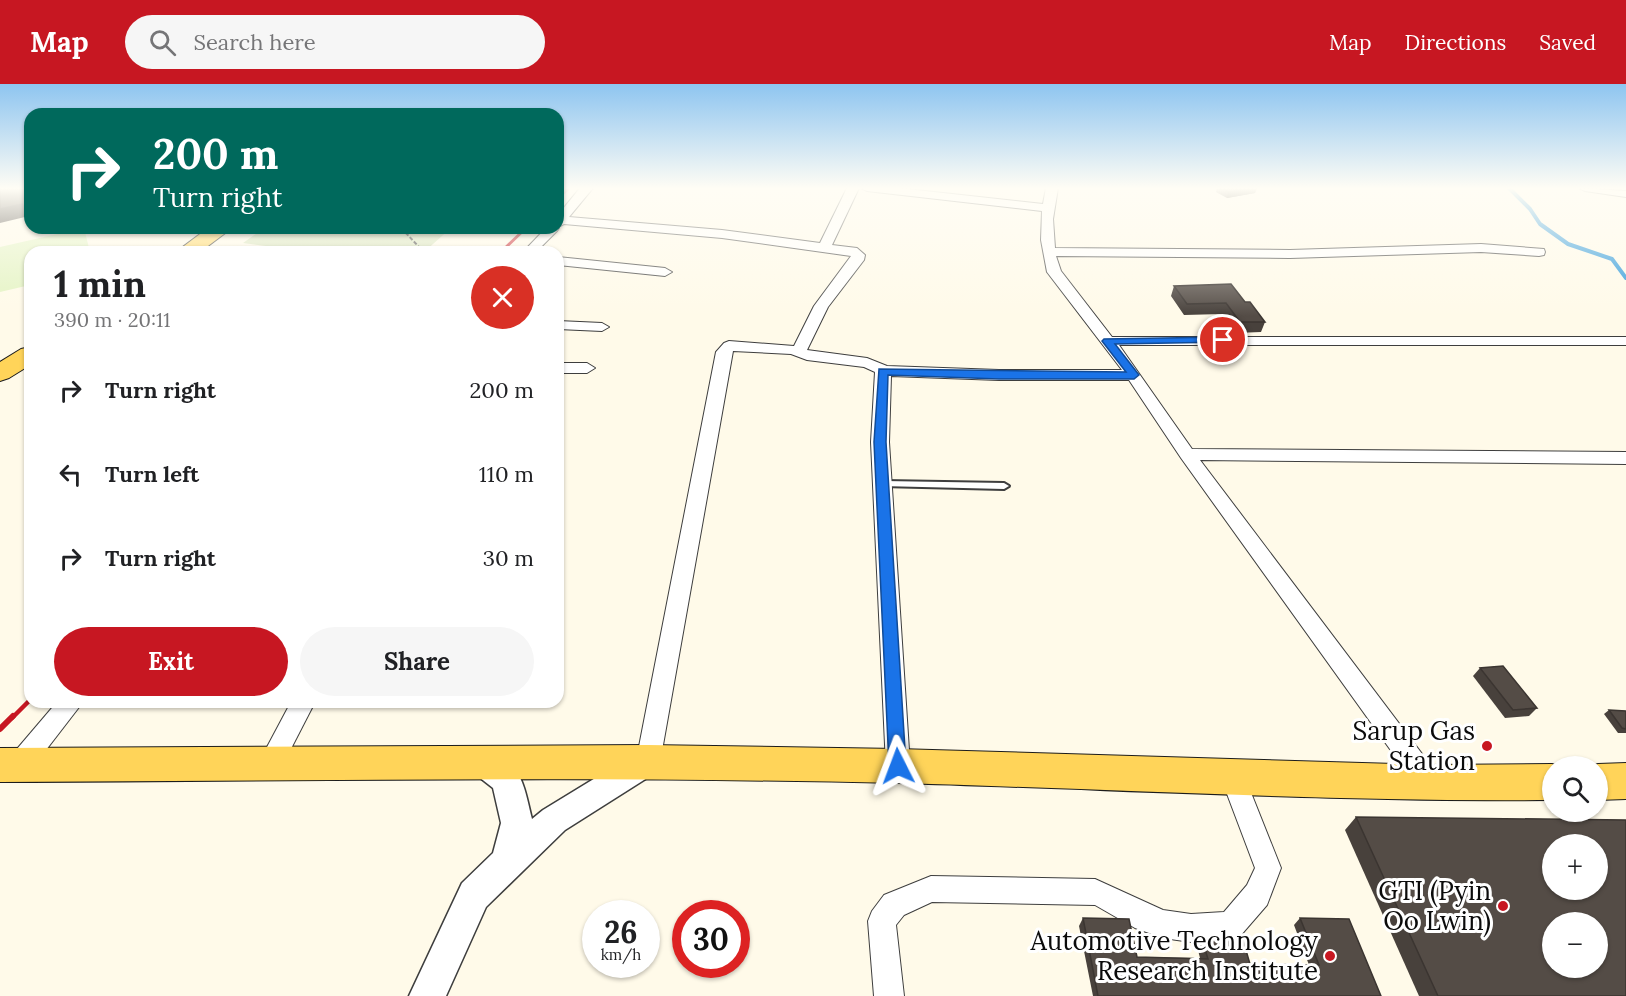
<!DOCTYPE html>
<html lang="en">
<head>
<meta charset="utf-8">
<style>
	:root { --surface:#fff; --page:#f6f6f6; --text:#202124; --muted:#757577; --accent:#c71722 }
	body { margin:0; font-family:Lora,serif; background:var(--page); color:var(--text); height:100vh; display:flex; flex-direction:column; font-size:22px; white-space:nowrap }
	* { box-sizing:border-box; margin:0 }
	p { font-size:20px; color:var(--muted) }
	.icon { flex:none; width:33px; height:33px; fill:none; stroke:currentColor; stroke-width:2; stroke-linecap:round; stroke-linejoin:round }
	.map { position:relative; flex:1; overflow:hidden }
	.drawer { position:absolute; left:24px; top:162px; width:540px; height:462px; display:flex; flex-direction:column; background:var(--surface); border-radius:18px; box-shadow:0 2px 4px #0004 }
	.drawer>* { flex:none }
	.hud { position:absolute; left:24px; top:24px; width:540px; height:126px; border-radius:18px; box-shadow:0 2px 4px #0004; background:#00695c; color:#fff; overflow:hidden }
	.buttons { position:absolute; left:1542px; top:672px; display:grid; gap:12px }
	.buttons a { display:grid; place-items:center; width:66px; height:66px; border-radius:50%; background:var(--surface); box-shadow:0 2px 4px #0004; font-size:30px }
	.speed { position:absolute; left:582px; top:816px; display:flex; gap:12px; font-size:30px; font-weight:700; text-align:center }
	.speed>* { display:grid; place-content:center; width:78px; height:78px; border-radius:50%; background:var(--surface); box-shadow:0 2px 4px #0004; line-height:1 }
	.speed small { font-size:15px; font-weight:400 }
	.speed .limit { border:9px solid #d22; background:#fff; color:#111 }
	.pin { position:absolute; display:grid; place-items:center; width:51px; height:51px; color:#fff; margin:-26px; border:3px solid #fff; border-radius:50%; box-shadow:0 2px 6px #0007 }
	.me { position:absolute; width:66px; margin:-33px; rotate:357deg; stroke-linejoin:round; filter:drop-shadow(0 0 4px #0008) }
	.turn { display:flex; align-items:center; gap:21px; height:126px; padding:0 30px; font-size:27px }
	.turn .icon { width:78px; height:78px; stroke-width:2.5 }
	.turn b { display:block; font-size:42px; line-height:51px }
	.round { display:grid; place-items:center; flex:none; width:63px; height:63px; border-radius:32px; background:var(--page) }
	.head { display:flex; align-items:center; justify-content:space-between; height:102px; padding:0 30px }
	h1 { font-size:36px; font-weight:800; line-height:45px }
	.action { display:flex; gap:12px; margin-top:auto; padding:12px 30px }
	.action a { flex:1; height:69px; border-radius:36px; background:var(--accent); color:#fff; font-size:24px; font-weight:800; line-height:69px; text-align:center }
	.action a+a { background:var(--page); color:var(--text) }
	ul { padding:0; list-style:none }
	li { display:flex; align-items:center; gap:18px; height:84px; padding:0 30px }
	li div { flex:1 }
	li b { display:block; font-size:22px }
	li em { font-style:normal }
	header { display:flex; align-items:center; gap:36px; box-sizing:border-box; height:84px; padding:0 30px; background:var(--accent); color:#fff }
	header strong { font-size:28px }
	nav { display:flex; gap:33px; margin-inline-start:auto; font-size:21px }
	.search { width:420px; height:54px; background:var(--page); display:flex; align-items:center; gap:15px; box-sizing:border-box; padding:0 21px; border-radius:33px; color:var(--muted); font-size:22px }
	.map>svg:first-child { display:block }
	.cemetery { fill:#d5e2b8 }
	.pitch { fill:#e3f3c2 }
	.lines { fill:none; stroke-linecap:round; stroke-linejoin:round }
	.stream { stroke:#2896da; stroke-width:4 }
	.service-casing { stroke:#3e3e3e; stroke-width:4 }
	.minor-casing { stroke:#3e3e3e; stroke-width:2 }
	.tertiary-casing { stroke:#3e3e3e; stroke-width:3 }
	.primary-casing { stroke:#1c1c1c; stroke-width:2 }
	.path { stroke:#2d2d2d; stroke-width:2; stroke-dasharray:4 2; stroke-linecap:butt }
	.service { fill:#fff; fill-rule:evenodd }
	.minor { fill:#fff; fill-rule:evenodd }
	.tertiary { fill:#fff; fill-rule:evenodd }
	.primary { fill:#ffd459; fill-rule:evenodd }
	.rail-far2 { stroke:#c71722; stroke-width:3 }
	.rail-far1 { stroke:#c71722; stroke-width:4.5 }
	.rail { stroke:#c71722; stroke-width:6 }
	.wall { fill:#48413c }
	.shaded-wall { fill:#3b3531 }
	.building { fill:#544c46; stroke:#3b3531; stroke-width:1.5; fill-rule:evenodd }
	.route { fill:#1a73e8; stroke:#114b97; stroke-width:1.5 }
	.poi-dot { fill:#c71722; stroke:#fff; stroke-width:2 }
	.labels { text-anchor:middle; stroke-width:6; stroke-linejoin:round; paint-order:stroke }
	.near-poi-label { font-size:26px; fill:#0b0b0b; stroke:#fff; text-anchor:end }
</style>
</head>
<body>
<header>
<strong>Map</strong>
<div class="search"><svg class="icon" aria-label="search" viewBox="0 0 24 24"><circle cx="10" cy="10" r="6"/><path d="M15 15l6 6"/></svg>Search here</div>
<nav><a>Map</a><a>Directions</a><a>Saved</a></nav>
</header>
<div class="map">
<svg width="1626" height="912" viewBox="0 0 1626 912">
	<rect width="100%" height="100%" fill="#fffae9"/>
	<path class="cemetery" d="M264,144H451L424,168H312L243,159Z"/>
	<path class="pitch" d="M84,144L90,168H30V201L0,208V163Z"/>
	<g class="lines">
		<path class="stream" d="M1509,104L1530,125L1540,140L1568,160L1612,175L1626,194"/>
		<defs>
			<path id="service" d="M884,397L1004,399L1009,402L1004,405L881,402L879,400L881,398Z"/>
			<g id="minor">
				<path d="M580,104H593L569,133L722,146L820,159L847,104H859L832,161L857,164L865,171L864,176L828,223L807,266L867,274L887,282L999,286H1122L1047,188L1041,156L1042,127L867,107L861,104H898L1043,120L1046,104H1058L1053,135L1055,164L1290,166L1481,160L1544,165L1545,168L1544,171L1539,172L1481,168L1290,174L1056,172L1061,187L1112,253H1626V261H1119L1192,365L1626,368V380L1200,376L1438,691L1442,699L1438,707L1429,710L1420,707L1181,374L1129,296H999L891,292L889,358L910,682L907,690L898,693L889,690L886,682L871,358L875,288L864,283L807,276L791,270L733,267L660,678L657,686L648,689L639,686L636,678L716,268L724,259L729,257L794,262L814,222L851,172L722,154L564,140L558,143L559,144L557,147L536,168H523L546,144H558V131Z"/>
				<path d="M1579,104L1626,107V113L1585,107Z"/>
				<path d="M558,173L665,184L672,188L665,192L558,181Z"/>
				<path d="M558,237L602,239L609,243L602,247L558,245Z"/>
				<path d="M558,279H587L595,284L587,289H558Z"/>
				<path d="M57,618H83L29,688L20,691L11,688L8,680L11,672Z"/>
				<path d="M291,618H315L279,688L270,691L261,688L258,680Z"/>
				<path d="M1233,683L1242,686L1281,784L1267,821L1241,851L1231,855L1191,858L1163,854L1135,844L1095,821L932,818L904,831L896,841L904,912H874L868,837L872,827L884,811L931,792L1095,795L1163,826L1191,830L1224,828L1247,801L1255,784L1221,694L1224,686Z"/>
			</g>
			<path id="tertiary" d="M481,664C522,678 523,698 532,735L543,726L633,671L644,667L655,671L659,680L655,689L565,746L486,823L446,912H409L462,799L493,769L501,739L493,704L470,686L466,677L470,668Z"/>
			<g id="primary">
				<path d="M208,144H232L200,168H176Z"/>
				<path d="M30,263V281L9,294L0,297V278L21,265Z"/>
				<path d="M648,661L898,665L1429,681L1552,680L1559,682H1552V716C1334,718 1115,705 897,699C598,692 299,697 0,698V664Z"/>
				<path d="M1626,679V715L1598,716V682H1591L1598,680Z"/>
			</g>
		</defs>
		<use href="#service" class="service-casing"/>
		<use href="#minor" class="minor-casing"/>
		<use href="#tertiary" class="tertiary-casing"/>
		<use href="#primary" class="primary-casing"/>
		<path class="path" d="M406,144L404,147L419,163"/>
		<use href="#service" class="service"/>
		<use href="#minor" class="minor"/>
		<use href="#tertiary" class="tertiary"/>
		<use href="#primary" class="primary"/>
		<g class="rail-far2">
			<path d="M558,114L569,104"/>
			<path d="M501,168L526,144"/>
		</g>
		<path class="rail-far1" d="M12,634L30,616"/>
		<path class="rail" d="M0,645L13,632"/>
	</g>
	<g class="wall">
		<path d="M1217,104H1257L1255,109L1227,114L1216,108Z"/>
		<path d="M1174,202L1245,218L1265,238L1261,248L1236,249L1222,230L1184,231L1171,212Z"/>
		<path d="M1480,584L1537,624L1529,632L1505,634L1473,592Z"/>
		<path d="M1609,626L1626,627V649H1618L1604,630Z"/>
		<path d="M1356,733L1626,912H1419L1345,746Z"/>
		<path d="M1083,834L1137,873L1200,874L1197,862L1202,855L1250,880L1309,881L1294,841L1300,834L1381,912H1093L1079,842Z"/>
	</g>
	<g class="shaded-wall">
		<path d="M1249,104H1257L1255,109L1227,114L1229,108Z"/>
		<path d="M22,120L29,132L0,139V125Z"/>
		<path d="M30,122V132L24,123Z"/>
	</g>
	<g class="building">
		<path d="M0,104H30V122L24,123L22,120L0,125Z"/>
		<path d="M1222,104H1250L1229,108Z"/>
		<path d="M1231,200L1245,218H1250L1265,238H1240L1226,219L1187,220L1174,202Z"/>
		<path d="M1503,582L1537,624L1513,626L1480,584Z"/>
		<path d="M1609,626L1626,627V645L1622,644Z"/>
		<path d="M1356,733L1626,736V912H1438ZM1552,760H1598V806H1552ZM1552,838H1598V884H1552Z"/>
		<path d="M1083,834L1129,835L1137,873L1208,875L1202,855L1243,856L1250,880L1319,881L1300,834L1349,835L1381,912H1098Z"/>
	</g>
	<linearGradient id="sky" x2="0" y2="1"><stop stop-color="#8ec5f0"/><stop offset="0.45" stop-color="#fffdf5"/><stop offset="1" stop-color="#fffdf5" stop-opacity="0"/></linearGradient>
	<rect width="1626" height="232" fill="url(#sky)"/>
	<path class="route" d="M1223,253L1229,256L1227,258L1115,260L1139,291L1134,295H999L888,291L886,358L906,682L904,687L898,689L892,687L889,682L874,358L879,285L1126,288L1102,257L1104,255Z"/>
	<g class="poi-dot">
		<circle cx="1487" cy="662" r="6"/>
		<circle cx="1503" cy="822" r="6"/>
		<circle cx="1330" cy="872" r="6"/>
	</g>
	<g class="labels">
		<g class="near-poi-label">
			<text x="1475" y="656">Sarup Gas<tspan x="1475" dy="30">Station</tspan></text>
			<text x="1491" y="816">GTI (Pyin<tspan x="1491" dy="30">Oo Lwin)</tspan></text>
			<text x="1318" y="866">Automotive Technology<tspan x="1318" dy="30">Research Institute</tspan></text>
		</g>
	</g>
</svg>
<div class="buttons">
<a><svg class="icon" aria-label="search" viewBox="0 0 24 24"><circle cx="10" cy="10" r="6"/><path d="M15 15l6 6"/></svg></a>
<a>+</a>
<a>−</a>
</div>
<div class="speed"><div>26<small>km/h</small></div><div class="limit">30</div></div>
<div class="pin" style="left:1223px;top:256px;background:#d93025"><svg class="icon" aria-label="arrive" viewBox="0 0 24 24"><path d="M6 21V4h12l-3 4 3 4H6"/></svg></div>
<svg class="me" style="left:898px;top:682px" viewBox="-20 -20 40 40"><path d="M0-17L14 15 0 8-14 15z" fill="#1a73e8" stroke="#fff" stroke-width="4"/></svg>
<div class="hud">
<div class="turn"><svg class="icon" aria-label="right" viewBox="0 0 24 24"><path d="M7 20v-9h11M14 6l5 5-5 5"/></svg><div><b>200 m</b>Turn right</div></div>
</div>
<section class="drawer">
<div class="head"><div><h1>1 min</h1><p>390 m · 20:11</p></div><a class="round" style="background:#d93025;color:#fff"><svg class="icon" aria-label="close" viewBox="0 0 24 24"><path d="M6 6l12 12M18 6L6 18"/></svg></a></div>
<ul>
<li><svg class="icon" aria-label="right" viewBox="0 0 24 24"><path d="M7 20v-9h11M14 6l5 5-5 5"/></svg><div><b>Turn right</b></div><em>200 m</em></li>
<li><svg class="icon" aria-label="left" viewBox="0 0 24 24"><path d="M17 20v-9H6M10 6l-5 5 5 5"/></svg><div><b>Turn left</b></div><em>110 m</em></li>
<li><svg class="icon" aria-label="right" viewBox="0 0 24 24"><path d="M7 20v-9h11M14 6l5 5-5 5"/></svg><div><b>Turn right</b></div><em>30 m</em></li>
</ul>
<div class="action"><a>Exit</a><a>Share</a></div>
</section>
</div>
</body>
</html>
